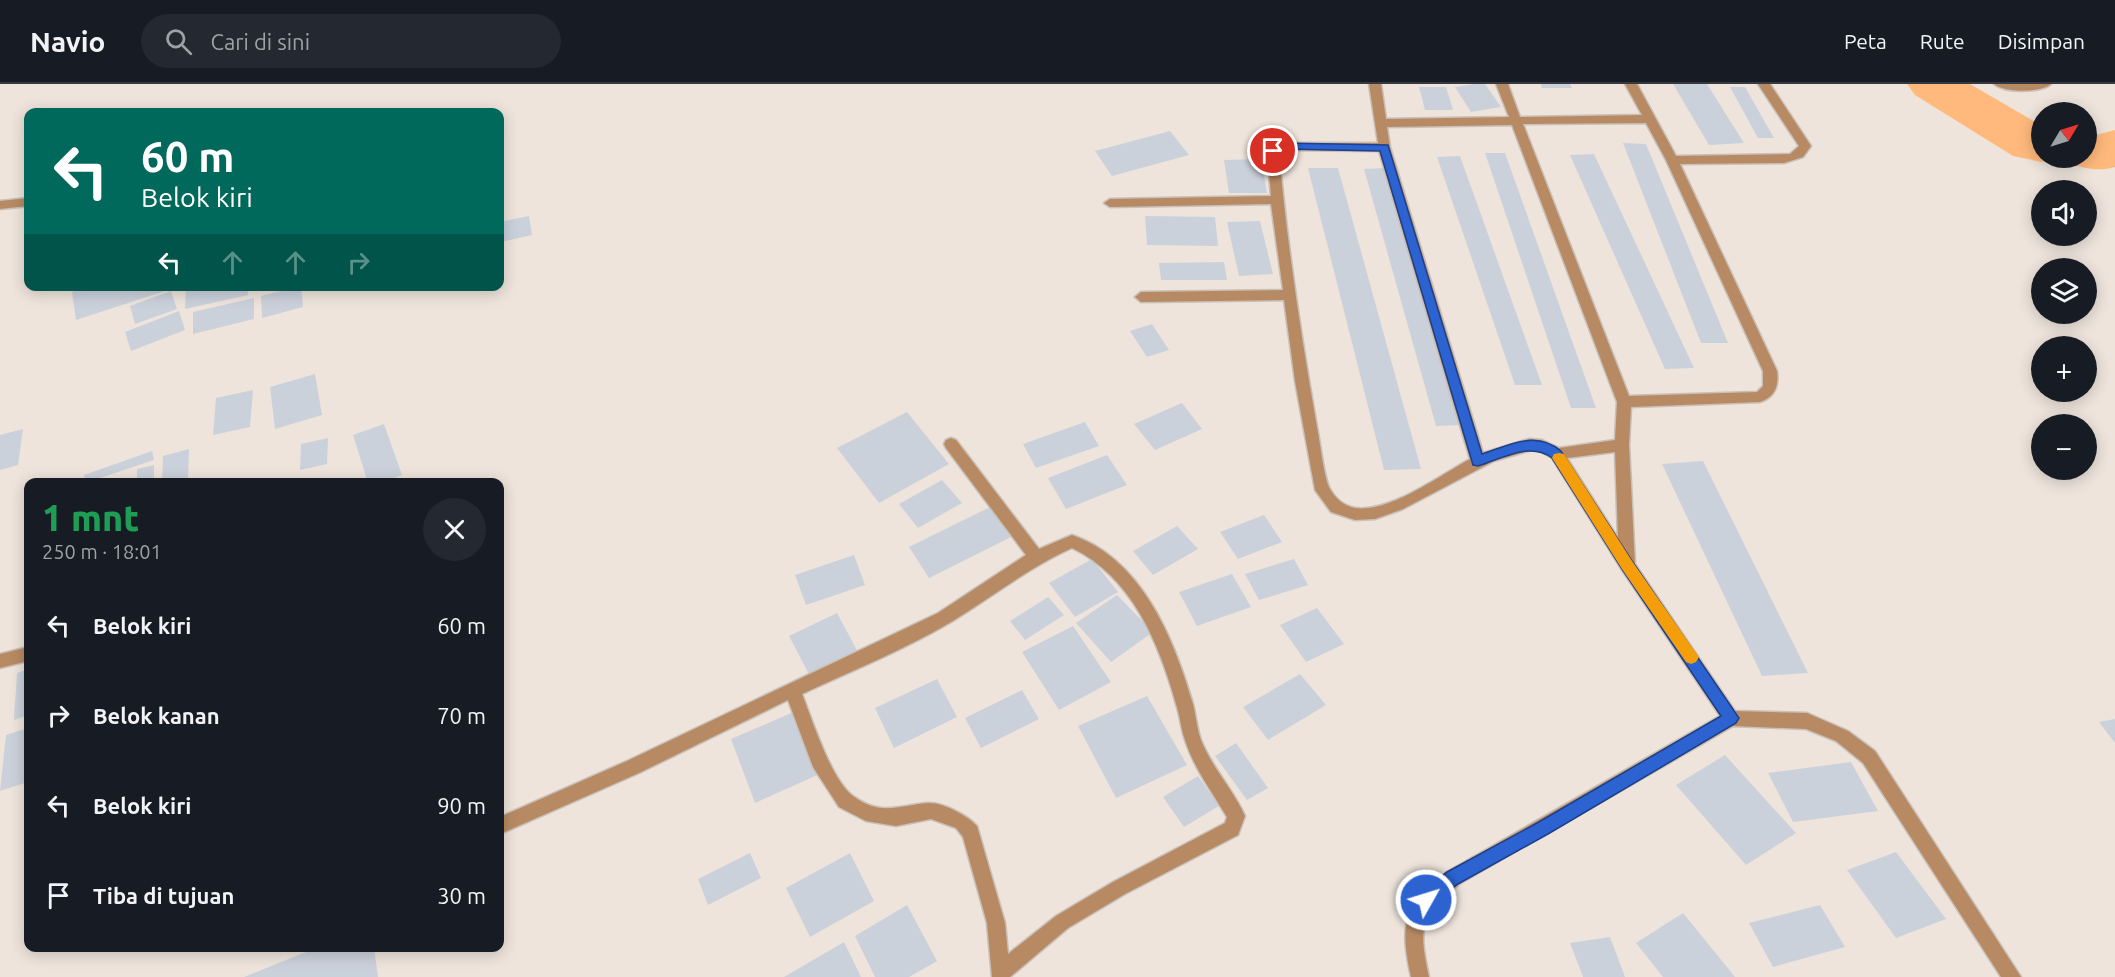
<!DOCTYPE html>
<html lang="id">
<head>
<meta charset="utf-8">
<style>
	:root { --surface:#171b24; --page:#242831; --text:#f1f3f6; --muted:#9ea1a6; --line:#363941 }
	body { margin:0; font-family:Ubuntu,sans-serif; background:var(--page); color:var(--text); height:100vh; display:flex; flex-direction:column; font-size:22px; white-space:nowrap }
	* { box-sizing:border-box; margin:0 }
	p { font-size:20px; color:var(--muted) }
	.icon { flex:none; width:33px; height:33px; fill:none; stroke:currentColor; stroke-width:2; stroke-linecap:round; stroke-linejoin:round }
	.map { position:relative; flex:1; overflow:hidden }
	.sheet { position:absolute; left:24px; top:394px; width:480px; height:474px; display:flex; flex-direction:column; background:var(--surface); border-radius:12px; box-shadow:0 3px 15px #0003 }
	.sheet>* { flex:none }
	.guide { position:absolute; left:24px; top:24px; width:480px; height:183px; border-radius:12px; box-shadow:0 3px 15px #0003; background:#00695c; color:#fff; overflow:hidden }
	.needle { width:39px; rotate:52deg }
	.buttons { position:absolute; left:2031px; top:18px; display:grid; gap:12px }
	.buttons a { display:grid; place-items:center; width:66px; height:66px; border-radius:50%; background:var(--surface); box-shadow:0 3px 15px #0003; font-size:30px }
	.pin { position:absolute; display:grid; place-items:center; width:51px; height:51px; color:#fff; margin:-26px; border:3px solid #fff; border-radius:50%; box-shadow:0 2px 6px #0007 }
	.me { position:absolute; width:66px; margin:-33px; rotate:51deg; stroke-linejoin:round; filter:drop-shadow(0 0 4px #0008) }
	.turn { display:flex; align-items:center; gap:21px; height:126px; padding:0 18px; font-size:27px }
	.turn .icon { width:78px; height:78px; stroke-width:2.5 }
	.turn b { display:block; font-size:42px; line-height:51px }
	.lanes { display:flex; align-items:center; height:57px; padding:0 18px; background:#0003; justify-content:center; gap:30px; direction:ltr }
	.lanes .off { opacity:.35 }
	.round { display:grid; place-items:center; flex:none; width:63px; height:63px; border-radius:32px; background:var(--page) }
	.summary { display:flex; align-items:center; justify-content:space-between; height:102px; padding:0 18px }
	h1 { font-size:36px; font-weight:800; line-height:45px; color:#1e9e55 }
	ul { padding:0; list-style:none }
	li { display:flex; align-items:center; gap:18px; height:90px; padding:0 18px }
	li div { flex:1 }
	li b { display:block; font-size:22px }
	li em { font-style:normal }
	header { display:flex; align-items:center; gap:36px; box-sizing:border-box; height:84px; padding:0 30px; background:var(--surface); border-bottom:2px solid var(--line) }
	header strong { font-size:28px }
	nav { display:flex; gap:33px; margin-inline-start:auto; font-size:21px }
	.search { width:420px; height:54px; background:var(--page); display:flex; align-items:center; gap:15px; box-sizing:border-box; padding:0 21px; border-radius:33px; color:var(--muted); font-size:22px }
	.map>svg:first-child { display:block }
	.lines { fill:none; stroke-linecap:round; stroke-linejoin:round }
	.river { fill:#ffb97c; fill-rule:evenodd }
	.building { fill:#cbd1db }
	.street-casing { stroke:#c9c0b9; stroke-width:3 }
	.street { fill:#b88a63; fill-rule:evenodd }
	.route { fill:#2c63d1; stroke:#1d4088; stroke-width:1.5 }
	.slow { fill:#f59e0b }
</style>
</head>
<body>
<header>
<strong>Navio</strong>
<div class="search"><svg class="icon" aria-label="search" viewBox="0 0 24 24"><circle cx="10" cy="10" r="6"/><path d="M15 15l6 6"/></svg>Cari di sini</div>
<nav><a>Peta</a><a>Rute</a><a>Disimpan</a></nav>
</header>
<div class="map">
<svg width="2115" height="893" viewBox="0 0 2115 893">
	<rect width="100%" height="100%" fill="#eee4dc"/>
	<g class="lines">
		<g class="river">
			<path d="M1907,0H1970L2042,42V74H2060L2042,78L2013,72L1915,11Z"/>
			<path d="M2115,46V83C2098,88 2084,84 2067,79L2063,74H2086V50L2096,51Z"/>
		</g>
	</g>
	<g class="building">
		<path d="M1474,0H1485L1501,23L1471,28L1455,3Z"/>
		<path d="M1541,0H1570L1572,4H1542Z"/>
		<path d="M1673,0H1707L1744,59L1709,61Z"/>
		<path d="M1419,3H1446L1453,26H1425Z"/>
		<path d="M1730,3H1745L1774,54H1758Z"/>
		<path d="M1170,47L1189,71L1112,92L1095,67Z"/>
		<path d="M1623,59L1646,60L1728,259H1701Z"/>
		<path d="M1485,69H1505L1596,324H1571Z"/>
		<path d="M1594,70L1694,284L1665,285L1570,71Z"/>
		<path d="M1460,72L1542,301H1515L1437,73Z"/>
		<path d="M1261,75L1267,109H1229L1224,76Z"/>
		<path d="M1308,84H1338L1421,385L1384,386Z"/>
		<path d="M1387,84L1463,341L1436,342L1364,85Z"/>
		<path d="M529,132L532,151L501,158L500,138Z"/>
		<path d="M1145,132L1215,133L1218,162L1147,161Z"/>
		<path d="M1260,137L1273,190L1239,192L1227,138Z"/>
		<path d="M1224,178L1227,196H1161L1159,179Z"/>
		<path d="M89,202H170L171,205L76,236L72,208Z"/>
		<path d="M193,202H248V211L185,225L186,204Z"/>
		<path d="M301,202L303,223L262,234L261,212Z"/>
		<path d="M171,207L177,225L135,240L130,222Z"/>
		<path d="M254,214V235L193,250V228Z"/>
		<path d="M179,227L185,246L131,267L125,248Z"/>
		<path d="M1152,240L1169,266L1147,273L1130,247Z"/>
		<path d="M315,290L322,331L275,345L270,303Z"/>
		<path d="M253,306L250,343L213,351L216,314Z"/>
		<path d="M1182,319L1202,345L1155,366L1134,340Z"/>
		<path d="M907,328L949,380L879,419L837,364Z"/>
		<path d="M1085,338L1099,362L1036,384L1023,360Z"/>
		<path d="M384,340L402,391L382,399H368L353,351Z"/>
		<path d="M23,345L18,381L0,386V351Z"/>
		<path d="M328,354L327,380L300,386L301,360Z"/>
		<path d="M189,365L188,399H162L163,372Z"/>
		<path d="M152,367L154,376L85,399L84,391Z"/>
		<path d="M1107,371L1127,401L1066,425L1048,394Z"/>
		<path d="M1703,377L1808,589L1762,592L1662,380Z"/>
		<path d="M154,381V399H137V385Z"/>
		<path d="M942,396L962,419L918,444L899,420Z"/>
		<path d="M990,423L1011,453L929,494L909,463Z"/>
		<path d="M1264,431L1282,458L1238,475L1220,448Z"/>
		<path d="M1177,442L1198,465L1153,491L1133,467Z"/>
		<path d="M854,471L865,501L806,521L795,491Z"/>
		<path d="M1092,475L1118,508L1075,533L1049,499Z"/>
		<path d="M1294,475L1308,501L1259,516L1245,490Z"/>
		<path d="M1232,490L1251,523L1197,542L1179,508Z"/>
		<path d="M1117,511L1153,548L1111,578L1076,539Z"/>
		<path d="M1048,513L1064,531L1025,556L1010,537Z"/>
		<path d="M1317,524L1344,560L1306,578L1280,541Z"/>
		<path d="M837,529L859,570L811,594L789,552Z"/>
		<path d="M1073,542L1111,598L1059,626L1022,568Z"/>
		<path d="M28,585V631L14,636L17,589Z"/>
		<path d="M1300,590L1326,621L1268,656L1243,623Z"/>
		<path d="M937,595L957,633L894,664L875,624Z"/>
		<path d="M1022,606L1039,635L981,664L965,634Z"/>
		<path d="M1147,612L1187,681L1116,714L1078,642Z"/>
		<path d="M796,627L822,689L755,719L731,655Z"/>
		<path d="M2115,635V659L2099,638Z"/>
		<path d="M28,644V698L0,707L6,651Z"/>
		<path d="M1236,659L1268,704L1247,716L1215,672Z"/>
		<path d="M1725,671L1796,749L1746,781L1676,701Z"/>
		<path d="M1851,678L1878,727L1793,738L1768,689Z"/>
		<path d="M1198,692L1219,722L1184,743L1163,713Z"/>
		<path d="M1896,768L1946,835L1896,854L1847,786Z"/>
		<path d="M750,769L761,794L708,821L698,795Z"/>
		<path d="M850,769L874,817L810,853L786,804Z"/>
		<path d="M907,821L937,877L909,893H875L855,852Z"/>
		<path d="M1820,821L1845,863L1773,883L1749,839Z"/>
		<path d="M1683,829L1735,893H1663L1636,859Z"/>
		<path d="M1610,853L1625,893H1583L1570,859Z"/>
		<path d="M844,858L861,893H784Z"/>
		<path d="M316,864H374L378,893H244Z"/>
	</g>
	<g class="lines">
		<defs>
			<g id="street">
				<path d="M1369,0H1381L1386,35L1509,33L1496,0H1508L1520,33L1642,31L1625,0H1637L1676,72L1790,70L1799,62L1758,0H1770L1811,62L1803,73L1784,79L1680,80L1777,287C1779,302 1775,313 1760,318L1631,323L1629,361L1635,480L1735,627L1807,629L1848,647L1875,667L2021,893H2001L1863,679L1836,657L1806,645L1733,642L1459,800C1420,834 1418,842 1429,893H1411C1399,839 1404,823 1447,788L1720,632L1622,486L1552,374L1540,367L1532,366L1494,377L1403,425L1375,435L1355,436L1331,428L1315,406L1295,297L1284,216L1141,218L1135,213L1141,208L1283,206L1271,120L1110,123L1104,119L1110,115L1271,112L1267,67L1277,59H1378ZM1646,39L1666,76L1763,287V302L1757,308L1629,312L1523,40ZM1512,41L1617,318L1615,356L1559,364L1542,356L1529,355L1483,369L1390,63L1387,43ZM1283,66L1379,67L1470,375C1440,391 1390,429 1355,424C1344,422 1335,414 1330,405C1324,395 1320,357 1317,343C1301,252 1287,160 1279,69ZM1615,368L1618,454L1567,374Z"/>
				<path d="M1994,0H2051C2040,9 2005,9 1994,0Z"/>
				<path d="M28,114V122L0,125V117Z"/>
				<path d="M951,354L956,356L1039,465L1072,451C1142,475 1174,555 1193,620C1196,632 1197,645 1201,656C1212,684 1233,705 1245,732L1238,751L1125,810L1068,844L1010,893H992L987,839L963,753L956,744L931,735L896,742L866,737L839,723L813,683L788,616L639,689L500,750V733L627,677L938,529L1026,471L946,364L944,360L946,356ZM1072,464C1132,493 1159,559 1176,620C1180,632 1181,645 1185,656C1194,684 1212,708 1227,733L1225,739L1113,798L1056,832L1008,870L1005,839L977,742C968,732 943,718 928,719C900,721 881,733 853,712C831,696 812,635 802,610C851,587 904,566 951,538C992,513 1028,484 1072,464Z"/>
				<path d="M28,563V577L0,584V570Z"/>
			</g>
		</defs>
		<use href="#street" class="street-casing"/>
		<use href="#street" class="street"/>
	</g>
	<path class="route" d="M1281,59L1388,61L1482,370C1510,361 1535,346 1561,367L1632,477L1739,634L1736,639L1548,750L1458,800L1426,824L1420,822L1417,816L1420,810L1447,788L1537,739L1721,632L1622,485L1552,374C1530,357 1501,375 1478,382L1473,381L1380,67L1283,65L1276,70H1269V65Z"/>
	<path class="slow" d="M1559,369L1564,370L1632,477L1696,569L1699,573L1696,578L1691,580L1686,578L1622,485L1554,377L1552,374L1554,370Z"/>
</svg>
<div class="buttons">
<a><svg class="needle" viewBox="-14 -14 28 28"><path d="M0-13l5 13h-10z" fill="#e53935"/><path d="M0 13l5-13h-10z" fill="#9ea1a6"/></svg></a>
<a><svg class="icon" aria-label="sound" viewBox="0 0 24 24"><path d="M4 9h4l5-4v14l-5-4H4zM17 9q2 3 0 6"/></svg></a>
<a><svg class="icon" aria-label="layers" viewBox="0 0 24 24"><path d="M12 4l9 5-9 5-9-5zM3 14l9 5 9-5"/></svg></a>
<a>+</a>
<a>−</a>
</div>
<div class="pin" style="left:1273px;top:67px;background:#d93025"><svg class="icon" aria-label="arrive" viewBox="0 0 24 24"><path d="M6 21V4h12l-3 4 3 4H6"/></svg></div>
<svg class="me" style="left:1426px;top:816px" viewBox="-20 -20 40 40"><circle r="17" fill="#2c63d1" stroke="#fff" stroke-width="3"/><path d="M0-11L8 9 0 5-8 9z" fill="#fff"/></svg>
<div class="guide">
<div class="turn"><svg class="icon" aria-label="left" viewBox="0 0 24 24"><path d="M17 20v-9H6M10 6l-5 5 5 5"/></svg><div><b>60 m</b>Belok kiri</div></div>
<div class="lanes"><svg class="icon" aria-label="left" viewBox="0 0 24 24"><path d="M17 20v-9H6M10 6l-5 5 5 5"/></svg><svg class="icon off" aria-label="ahead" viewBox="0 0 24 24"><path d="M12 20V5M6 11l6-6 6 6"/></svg><svg class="icon off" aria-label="ahead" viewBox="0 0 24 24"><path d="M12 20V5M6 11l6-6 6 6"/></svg><svg class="icon off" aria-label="right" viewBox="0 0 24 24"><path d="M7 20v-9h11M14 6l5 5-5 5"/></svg></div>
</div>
<section class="sheet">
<div class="summary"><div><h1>1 mnt</h1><p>250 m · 18:01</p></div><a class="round"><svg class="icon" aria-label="close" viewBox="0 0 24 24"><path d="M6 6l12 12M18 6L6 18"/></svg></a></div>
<ul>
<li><svg class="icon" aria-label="left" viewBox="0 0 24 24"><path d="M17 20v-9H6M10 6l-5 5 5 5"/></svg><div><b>Belok kiri</b></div><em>60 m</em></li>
<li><svg class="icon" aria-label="right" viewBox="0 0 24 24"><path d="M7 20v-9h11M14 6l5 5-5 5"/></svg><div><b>Belok kanan</b></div><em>70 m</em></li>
<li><svg class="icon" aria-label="left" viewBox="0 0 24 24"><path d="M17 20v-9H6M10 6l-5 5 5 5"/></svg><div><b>Belok kiri</b></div><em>90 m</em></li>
<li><svg class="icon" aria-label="arrive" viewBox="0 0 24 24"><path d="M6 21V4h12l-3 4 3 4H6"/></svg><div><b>Tiba di tujuan</b></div><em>30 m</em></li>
</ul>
</section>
</div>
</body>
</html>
